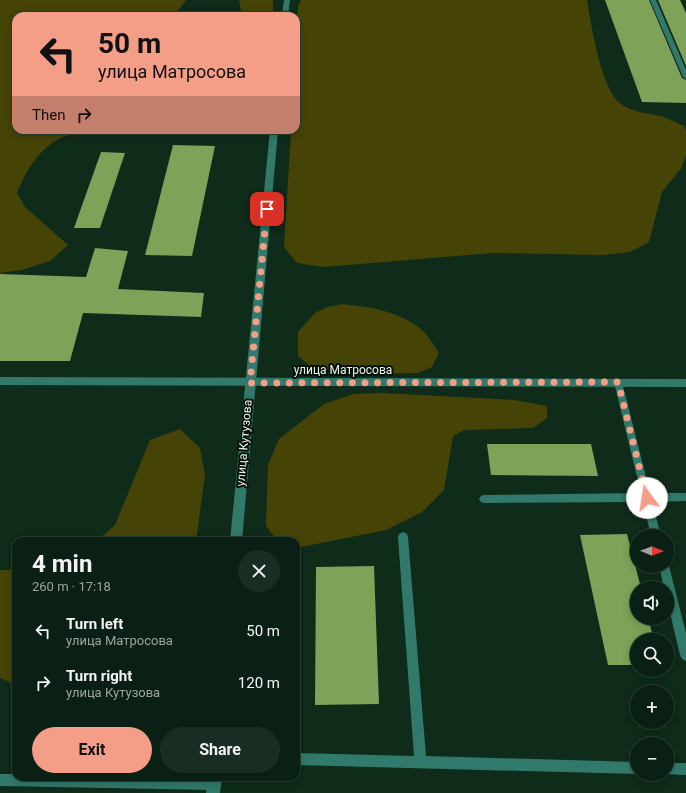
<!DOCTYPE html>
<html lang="en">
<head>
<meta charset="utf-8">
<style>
	:root { --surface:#0b2014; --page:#192d22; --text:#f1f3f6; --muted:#9aa3a0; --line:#2b3e34; --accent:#f49e87 }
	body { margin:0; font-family:Roboto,sans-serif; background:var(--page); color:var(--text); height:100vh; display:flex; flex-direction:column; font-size:15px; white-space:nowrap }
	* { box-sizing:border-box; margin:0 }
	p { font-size:13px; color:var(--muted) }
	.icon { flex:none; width:22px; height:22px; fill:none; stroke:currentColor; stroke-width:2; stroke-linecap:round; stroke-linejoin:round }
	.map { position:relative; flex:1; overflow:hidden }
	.panel { position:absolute; left:12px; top:537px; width:288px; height:244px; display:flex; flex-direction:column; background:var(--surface); border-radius:12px; box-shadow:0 2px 10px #0003,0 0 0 1px var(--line) }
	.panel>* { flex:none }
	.guide { position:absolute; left:12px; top:12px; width:288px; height:122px; border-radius:12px; box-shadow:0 2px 10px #0003,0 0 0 1px var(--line); background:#f49e87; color:#111; overflow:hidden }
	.needle { width:26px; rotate:91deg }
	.tools { position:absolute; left:630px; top:529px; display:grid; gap:8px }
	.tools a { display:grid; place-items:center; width:44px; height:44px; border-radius:50%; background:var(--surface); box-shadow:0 2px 10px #0003,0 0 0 1px var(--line); font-size:20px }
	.pin { position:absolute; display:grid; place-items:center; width:34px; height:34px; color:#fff; margin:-17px; border-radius:8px; box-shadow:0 2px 6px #0006 }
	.me { position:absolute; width:44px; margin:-22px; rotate:346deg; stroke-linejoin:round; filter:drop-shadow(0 0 3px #0008) }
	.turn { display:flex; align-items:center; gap:14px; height:84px; padding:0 20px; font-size:18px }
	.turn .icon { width:52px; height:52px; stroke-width:2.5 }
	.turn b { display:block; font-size:28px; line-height:34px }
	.then { display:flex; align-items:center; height:38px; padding:0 20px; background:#0003; gap:8px; font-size:15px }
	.round { display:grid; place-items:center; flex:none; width:42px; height:42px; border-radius:21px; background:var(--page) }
	.overview { display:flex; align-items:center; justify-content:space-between; height:68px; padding:0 20px }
	h1 { font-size:24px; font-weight:700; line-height:30px }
	.cta { display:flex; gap:8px; margin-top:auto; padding:8px 20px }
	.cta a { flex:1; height:46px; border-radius:24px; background:var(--accent); color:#111; font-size:16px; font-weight:700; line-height:46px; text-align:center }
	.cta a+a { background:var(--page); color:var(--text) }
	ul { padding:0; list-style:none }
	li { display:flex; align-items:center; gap:12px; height:52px; padding:0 20px }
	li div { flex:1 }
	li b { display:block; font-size:15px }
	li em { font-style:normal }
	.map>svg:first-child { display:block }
	.green { fill:#464307 }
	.building { fill:#7da258 }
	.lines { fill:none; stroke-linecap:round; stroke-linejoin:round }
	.service { fill:#317a6b; fill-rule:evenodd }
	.minor { fill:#317a6b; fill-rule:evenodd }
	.tertiary { fill:#317a6b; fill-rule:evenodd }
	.route { stroke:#f49e87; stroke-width:7; stroke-dasharray:0 12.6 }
	.labels { text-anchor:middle; stroke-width:4; stroke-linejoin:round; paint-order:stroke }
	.street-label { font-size:12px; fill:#e7f7eb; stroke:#061009 }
</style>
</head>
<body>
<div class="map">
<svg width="686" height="793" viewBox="0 0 686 793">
	<rect width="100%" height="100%" fill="#0f2b1a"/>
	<g class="green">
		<path d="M0,0H186L174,16H16V130H97C87,132 76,133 66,136C42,144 26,170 17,193L25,207L68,245L50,261L22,270L0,273Z"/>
		<path d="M239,0H273V16H242Z"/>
		<path d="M301,0H587C591,24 601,90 621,104C634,113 649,113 664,117C671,120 677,123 684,126L686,131V155L682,167L662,192L649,242L630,252L604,255L492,253L324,267L297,263L284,247L291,130H296V43L298,6Z"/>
		<path d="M342,304C371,307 399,311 422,330C429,336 434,346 439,353L432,367L418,373L355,374L324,370L309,365L298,356V332L315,313L327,307Z"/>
		<path d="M384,393L514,400L547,406V418L533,428L464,430L453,436L444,490L422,512L386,530L296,548V541H278L266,526L268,465L279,439L324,404L353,394Z"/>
		<path d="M180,429L200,448L205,475L196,541H97L115,525L150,440Z"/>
		<path d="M0,570H16V685L0,678Z"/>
	</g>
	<g class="building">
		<path d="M605,0H649L682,78L686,80V103L642,102Z"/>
		<path d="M658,0H680L686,13V66Z"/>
		<path d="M173,145L215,146L192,256L145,255Z"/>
		<path d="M101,152L125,153L100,228H74Z"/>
		<path d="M95,248L128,251L118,289L204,293L201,317L83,313L70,361H0V274L86,277Z"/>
		<path d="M487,444H591L598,476L491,475Z"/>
		<path d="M627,534L641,588H637V618H648L654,640H637V665H608L580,535Z"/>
		<path d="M374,566L379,704L315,705L316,567Z"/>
	</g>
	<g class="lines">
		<g class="service">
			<path d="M650,0H656L686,70V79L683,77Z"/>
			<path d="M618,379L621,380L622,382L650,493H686V501L652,502L661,536H651L643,502L484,503L481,502L479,499L481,496L484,495L641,493L614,382L615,380Z"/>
			<path d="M403,532L407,534L408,537L426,756L637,762V774L296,765V753L414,756L398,537L399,534Z"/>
			<path d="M667,562L669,566L686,633V661L682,659L680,655L667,600V588H664L659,566H667Z"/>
			<path d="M667,763H686V775L664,774H667Z"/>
			<path d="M0,774H16V777L214,778L218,780L220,784L218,788L214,790L0,786Z"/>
		</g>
		<path class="minor" d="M0,377L686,379V387L0,385Z"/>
		<g class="tertiary">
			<path d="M284,0H290L288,16H282Z"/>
			<path d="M270,130H278L242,541H230Z"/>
			<path d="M208,777H222L220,793H206Z"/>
		</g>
	</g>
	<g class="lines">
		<path class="route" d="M267,209L250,383L618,382L647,498"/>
	</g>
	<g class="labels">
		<g class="street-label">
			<text x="343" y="374">улица Матросова</text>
			<text transform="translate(244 443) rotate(-85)" y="4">улица Кутузова</text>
		</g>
	</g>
</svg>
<div class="tools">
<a><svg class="needle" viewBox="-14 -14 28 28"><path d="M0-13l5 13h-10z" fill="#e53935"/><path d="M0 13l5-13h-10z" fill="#9aa3a0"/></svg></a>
<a><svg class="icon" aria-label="sound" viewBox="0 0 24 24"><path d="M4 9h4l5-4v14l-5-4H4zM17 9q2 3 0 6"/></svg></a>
<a><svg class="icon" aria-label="search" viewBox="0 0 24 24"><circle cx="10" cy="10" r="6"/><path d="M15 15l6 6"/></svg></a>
<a>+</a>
<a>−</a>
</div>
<div class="pin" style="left:267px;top:209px;background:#d93025"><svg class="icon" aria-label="arrive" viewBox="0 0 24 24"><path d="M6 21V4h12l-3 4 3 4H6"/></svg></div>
<svg class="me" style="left:647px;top:498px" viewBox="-20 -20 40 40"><circle r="19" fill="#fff"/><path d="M0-13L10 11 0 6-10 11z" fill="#f49e87"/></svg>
<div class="guide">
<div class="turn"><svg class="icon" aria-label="left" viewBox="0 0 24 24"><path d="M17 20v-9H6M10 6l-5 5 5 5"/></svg><div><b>50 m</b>улица Матросова</div></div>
<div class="then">Then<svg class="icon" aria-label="right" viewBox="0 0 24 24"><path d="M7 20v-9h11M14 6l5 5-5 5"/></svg></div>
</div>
<section class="panel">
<div class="overview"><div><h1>4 min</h1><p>260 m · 17:18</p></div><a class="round"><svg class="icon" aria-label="close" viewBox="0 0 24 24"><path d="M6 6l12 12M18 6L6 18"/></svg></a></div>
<ul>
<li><svg class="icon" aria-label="left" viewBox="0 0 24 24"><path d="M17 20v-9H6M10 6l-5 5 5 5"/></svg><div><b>Turn left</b><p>улица Матросова</p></div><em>50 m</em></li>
<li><svg class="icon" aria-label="right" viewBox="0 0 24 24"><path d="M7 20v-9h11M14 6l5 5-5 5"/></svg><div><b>Turn right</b><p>улица Кутузова</p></div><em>120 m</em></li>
</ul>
<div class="cta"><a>Exit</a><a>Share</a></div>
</section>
</div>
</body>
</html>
